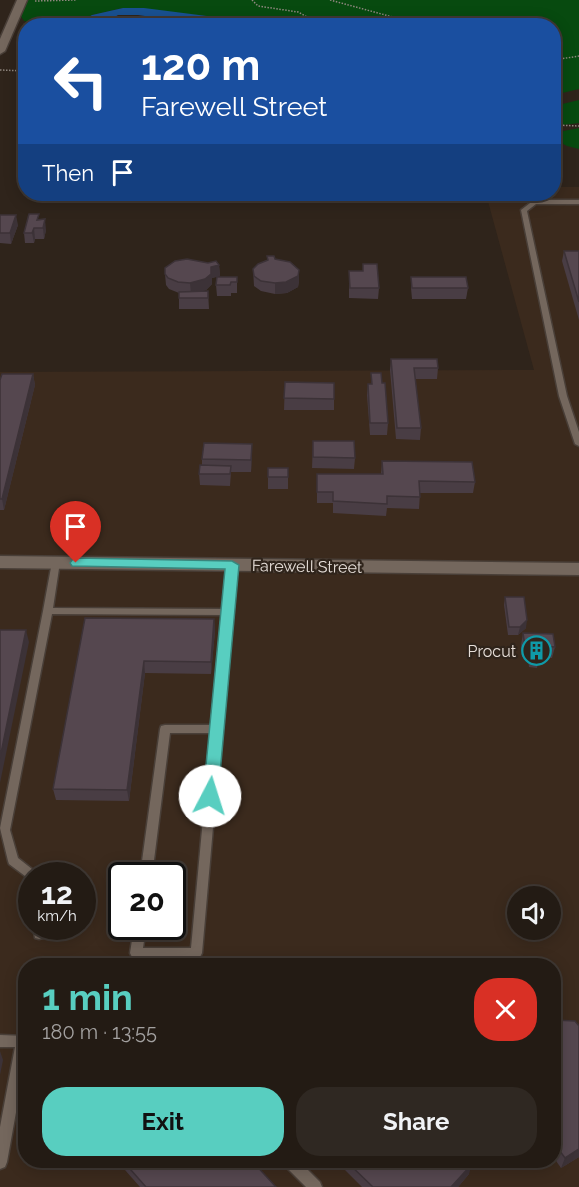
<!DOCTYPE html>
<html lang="en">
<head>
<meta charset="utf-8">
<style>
	:root { --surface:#231b14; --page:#2f2822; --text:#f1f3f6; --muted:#a3a1a0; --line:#403934; --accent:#58cec0 }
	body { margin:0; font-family:Raleway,sans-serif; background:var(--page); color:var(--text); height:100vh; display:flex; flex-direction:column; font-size:22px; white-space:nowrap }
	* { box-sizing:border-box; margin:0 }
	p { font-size:20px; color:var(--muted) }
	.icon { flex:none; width:33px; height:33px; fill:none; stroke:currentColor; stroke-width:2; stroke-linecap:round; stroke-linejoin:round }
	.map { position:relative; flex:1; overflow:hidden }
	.drawer { position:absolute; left:18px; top:958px; width:543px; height:210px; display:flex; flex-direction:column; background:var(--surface); border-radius:24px; box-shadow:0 3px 15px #0003,0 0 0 2px var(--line) }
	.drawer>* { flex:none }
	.top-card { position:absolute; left:18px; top:18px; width:543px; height:183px; border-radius:24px; box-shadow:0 3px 15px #0003,0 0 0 2px var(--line); background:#1a4fa0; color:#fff; overflow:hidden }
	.controls { position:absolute; left:507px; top:886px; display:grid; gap:12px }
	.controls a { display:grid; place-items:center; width:54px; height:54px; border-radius:50%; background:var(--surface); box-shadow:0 3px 15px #0003,0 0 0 2px var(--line); font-size:30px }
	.speed { position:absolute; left:18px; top:862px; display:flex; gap:12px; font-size:30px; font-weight:700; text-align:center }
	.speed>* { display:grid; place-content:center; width:78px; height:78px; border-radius:50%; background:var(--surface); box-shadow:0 3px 15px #0003,0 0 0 2px var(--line); line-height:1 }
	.speed small { font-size:15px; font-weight:400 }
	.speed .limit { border:3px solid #111; border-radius:9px; background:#fff; color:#111 }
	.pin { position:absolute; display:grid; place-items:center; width:51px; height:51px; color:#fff; margin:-62px -26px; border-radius:50% 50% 50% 0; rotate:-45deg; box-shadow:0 0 6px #0007 }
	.pin .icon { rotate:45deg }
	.me { position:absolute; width:66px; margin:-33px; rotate:5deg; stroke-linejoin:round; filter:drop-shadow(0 0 4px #0008) }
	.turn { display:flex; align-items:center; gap:21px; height:126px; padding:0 24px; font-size:27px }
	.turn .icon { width:78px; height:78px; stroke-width:2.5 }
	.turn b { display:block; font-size:42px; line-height:51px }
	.then { display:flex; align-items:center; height:57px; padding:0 24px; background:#0003; gap:12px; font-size:22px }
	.round { display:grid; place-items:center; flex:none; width:63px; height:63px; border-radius:24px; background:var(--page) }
	.overview { display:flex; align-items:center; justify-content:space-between; height:102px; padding:0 24px }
	h1 { font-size:36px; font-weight:700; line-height:45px; color:var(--accent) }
	.action { display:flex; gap:12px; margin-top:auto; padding:12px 24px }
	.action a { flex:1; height:69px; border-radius:24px; background:var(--accent); color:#111; font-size:24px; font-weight:700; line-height:69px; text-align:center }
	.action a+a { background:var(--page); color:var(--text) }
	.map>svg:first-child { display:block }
	.built { fill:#3b2a1d; fill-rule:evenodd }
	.green { fill:#074a0f }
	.water { fill:#195192 }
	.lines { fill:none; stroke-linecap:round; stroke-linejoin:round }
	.service-casing { stroke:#493f38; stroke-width:3 }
	.tertiary-casing { stroke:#493f38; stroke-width:3 }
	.path { stroke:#90877f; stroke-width:1.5; stroke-dasharray:1.5 1.5; stroke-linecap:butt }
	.service { fill:#74675d; fill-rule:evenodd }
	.tertiary { fill:#74675d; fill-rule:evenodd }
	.wall { fill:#493d44 }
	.shaded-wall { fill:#3c3237 }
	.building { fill:#55474f; stroke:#3c3237; stroke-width:1.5 }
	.route { fill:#58cec0; stroke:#39867d; stroke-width:1.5 }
	.labels { text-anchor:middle; stroke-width:4.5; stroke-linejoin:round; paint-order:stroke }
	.street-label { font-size:16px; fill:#e6ded8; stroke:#2f241b }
	.poi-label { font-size:16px; fill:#e6ded8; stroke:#2f241b; text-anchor:end }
</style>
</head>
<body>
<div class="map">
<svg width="579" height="1187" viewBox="0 0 579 1187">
	<rect width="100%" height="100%" fill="#2f241b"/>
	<path class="built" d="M554,187H579V1187H0V372L534,370L486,194H554ZM32,876H82V927H32ZM122,876H172V927H122ZM518,897H550V930H518ZM26,966H554V1161H26Z"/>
	<g class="green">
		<path d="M24,0H579V89L554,95V26L278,25L226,18L123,8L92,15L75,25L43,26L24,21L18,12Z"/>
		<path d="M579,100V123L554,126V106Z"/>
		<path d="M579,128V149L567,146L554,139L558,132Z"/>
	</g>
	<path class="water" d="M123,8H144L278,25L214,26L138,15H118L102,25H75L92,15Z"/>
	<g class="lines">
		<defs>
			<g id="service">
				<path d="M534,200H579V204H536L527,211L567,396L579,432V446L575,444L559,396L521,210Z"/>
				<path d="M56,559L60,562L53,608L223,609L228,565L232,562L236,565L202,953L200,957L196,958H136L132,957L130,953L134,927H146L143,948H191L211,733H170L152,876H140L160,729L161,726L165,725H212L222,615L52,614L10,830L18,858L37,873L39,876H32V880L29,879L9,864L8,861L0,828L43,611L52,562Z"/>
				<path d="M33,927H45L43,938L39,939L35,938Z"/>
				<path d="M0,1035L26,1036V1057L7,1162L5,1167L0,1169V1127L15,1047H0Z"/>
				<path d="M283,1161H299L320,1182L322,1187H306L285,1166Z"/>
			</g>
			<g id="tertiary">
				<path d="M17,0H27L5,51L0,54V39Z"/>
				<path d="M0,556L579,563V575L0,568Z"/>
			</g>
		</defs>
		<use href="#service" class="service-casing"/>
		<use href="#tertiary" class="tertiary-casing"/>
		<g class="path">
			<path d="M252,0L258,6L298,12L324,26"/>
			<path d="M330,0L400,19L414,26"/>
			<path d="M35,1L76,0"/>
			<path d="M554,60L579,56"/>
			<path d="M0,70L26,71"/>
			<path d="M554,125L579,126"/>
		</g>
		<use href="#service" class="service"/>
		<use href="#tertiary" class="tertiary"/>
	</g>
	<g class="wall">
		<path d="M182,194H202L194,195Z"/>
		<path d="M0,215L18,225L11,244L0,243Z"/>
		<path d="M40,220L46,230L44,239H35L34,243H25L24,233Z"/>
		<path d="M564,251H579V320L562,261Z"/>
		<path d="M267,256L299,270V281L298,287L287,293L275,294L261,291L254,286L253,269L267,260Z"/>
		<path d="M208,263L219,265L220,276L212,278V284L206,290L201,291H208L209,309H179V293L169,289L166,285L165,274Z"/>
		<path d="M363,264L379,288L378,299L349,298V271H363Z"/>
		<path d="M237,277V293H231V296H217L216,285Z"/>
		<path d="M411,277L468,288L466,299H412L411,288Z"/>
		<path d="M391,359L438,368L437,379H415L421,428L420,440L396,439L390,370Z"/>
		<path d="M371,373L382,383L388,423L387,435H370L367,395L368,384H371Z"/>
		<path d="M33,374L35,385L4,510H0V380Z"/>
		<path d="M285,382L334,383V410H284Z"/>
		<path d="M313,441L355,458L354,469L312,468Z"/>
		<path d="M252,455L251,472H231L230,486L200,485L199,474L202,465V459Z"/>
		<path d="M382,461L475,482L473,493H420L419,509L387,508L386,516L333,513V503H317V474H381Z"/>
		<rect x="268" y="468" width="20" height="21"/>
		<path d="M505,597L526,628L518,635H508L504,605Z"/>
		<path d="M85,618L214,619L215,631L211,674L145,673L129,801L56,800L53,789Z"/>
		<path d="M523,633L555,647L552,658H539L537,668L529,667L528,658L522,657L521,645Z"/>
		<path d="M554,1020L579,1157L561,1168L554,1158Z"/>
		<path d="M26,1101V1154H22L18,1144Z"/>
		<path d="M117,1161H252L276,1187H140Z"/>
		<path d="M336,1161H468L469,1174L458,1187H362Z"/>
	</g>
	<g class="shaded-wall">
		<path d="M16,215L18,225L11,244L10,233Z"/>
		<path d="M45,219L46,230L44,239L43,228Z"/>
		<path d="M34,228L35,239L34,243L32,233Z"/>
		<path d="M219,265L220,276L212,278V284L206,290L191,294L190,283L211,267Z"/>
		<path d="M299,270V281L298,287L287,293L275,294V283Z"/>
		<path d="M33,374L35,385L4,510L2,499Z"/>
		<path d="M252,444V455L251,472V460Z"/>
		<path d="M214,619L215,631L211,674V662Z"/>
		<path d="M527,620L526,628L518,635L520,627Z"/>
		<path d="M26,630L29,642L0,783V758Z"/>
		<path d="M144,661L145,673L129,801L127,790Z"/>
		<path d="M0,1051L3,1060L0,1075Z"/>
		<path d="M579,1149V1157L561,1168L565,1158Z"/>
		<path d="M472,1164L469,1174L458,1187H451Z"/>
	</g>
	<g class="building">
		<path d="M29,214H39L37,220L45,219L43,228H34L32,233H24Z"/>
		<path d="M0,215H16L10,233H0Z"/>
		<path d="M564,251H579V302Z"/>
		<path d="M267,256H274L275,259L290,262L299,270L298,276L286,282L275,283L261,281L254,276L253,269L258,264L268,260Z"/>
		<path d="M187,259L208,263L216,261L219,265L211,267V274L205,279L190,283L178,282L168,278L165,274V268L175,261Z"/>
		<path d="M363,264H377L379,288H350L349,271H363Z"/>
		<path d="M217,277H237V282H231L230,285H216Z"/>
		<path d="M411,277H466L468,288H412Z"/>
		<path d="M208,291V298H179V292Z"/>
		<path d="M391,359H437L438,368H414L421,428H397Z"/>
		<path d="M371,373H381L382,383H385L388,423H370L368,384H372Z"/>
		<path d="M2,374H33L2,499H0V380Z"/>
		<path d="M285,382L334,383V399L284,398Z"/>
		<path d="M313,441H354L355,458L313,457Z"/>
		<path d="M204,443L252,444L251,460L202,459Z"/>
		<path d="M382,461L472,462L475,482L419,481L420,497L387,496V504L333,501V492H317V474H383Z"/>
		<path d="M200,465L231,466L230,474H199Z"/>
		<rect x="268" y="468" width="20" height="9"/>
		<path d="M505,597H524L527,620L520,627H509Z"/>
		<path d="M85,618L214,619L211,662L144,661L127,790L53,789Z"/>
		<path d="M0,630H26L0,758Z"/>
		<path d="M523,633L553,634L555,647L537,646L539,656H531L530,646H525Z"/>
		<path d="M554,1020L575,1021L579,1026V1149L565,1158L554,1143Z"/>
		<path d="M26,1101V1144H18Z"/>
		<path d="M123,1161H252L276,1187H146Z"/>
		<path d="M346,1161H468L472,1164L451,1187H373Z"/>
	</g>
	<path class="route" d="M76,558L232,561L239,565L218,796L216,801L210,802L205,801L203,796L225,569L72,566L70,563L72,560Z"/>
	<defs>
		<symbol id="building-ring" viewBox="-11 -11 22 22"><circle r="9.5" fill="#2f241b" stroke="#0f9aa8" stroke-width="1.5"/><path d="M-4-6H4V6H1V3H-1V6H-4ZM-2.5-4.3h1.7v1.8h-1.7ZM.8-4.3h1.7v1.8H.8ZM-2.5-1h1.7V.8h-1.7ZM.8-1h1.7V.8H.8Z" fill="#0f9aa8"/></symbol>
	</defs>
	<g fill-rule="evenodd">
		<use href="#building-ring" x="520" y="634" width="33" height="33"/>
	</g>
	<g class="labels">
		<g class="street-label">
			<text transform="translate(307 566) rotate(1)" y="6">Farewell Street</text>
		</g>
		<g class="poi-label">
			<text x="516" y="657">Procut</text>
		</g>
	</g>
</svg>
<div class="controls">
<a><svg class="icon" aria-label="sound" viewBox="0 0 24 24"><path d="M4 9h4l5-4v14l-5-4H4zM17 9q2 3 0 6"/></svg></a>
</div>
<div class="speed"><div>12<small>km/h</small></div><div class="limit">20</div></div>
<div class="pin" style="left:76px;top:563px;background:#d93025"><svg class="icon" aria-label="arrive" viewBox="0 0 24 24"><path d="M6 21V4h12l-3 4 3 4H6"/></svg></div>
<svg class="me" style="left:210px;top:796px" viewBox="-20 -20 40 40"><circle r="19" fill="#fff"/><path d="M0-13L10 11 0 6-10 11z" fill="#58cec0"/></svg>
<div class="top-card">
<div class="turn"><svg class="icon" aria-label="left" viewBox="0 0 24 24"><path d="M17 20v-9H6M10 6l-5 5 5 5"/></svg><div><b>120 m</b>Farewell Street</div></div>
<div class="then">Then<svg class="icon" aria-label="arrive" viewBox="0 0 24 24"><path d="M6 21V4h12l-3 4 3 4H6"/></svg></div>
</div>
<section class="drawer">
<div class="overview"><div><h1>1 min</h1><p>180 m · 13:55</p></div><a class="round" style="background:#d93025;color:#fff"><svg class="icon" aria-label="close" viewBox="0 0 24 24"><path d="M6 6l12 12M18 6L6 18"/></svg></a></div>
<div class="action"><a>Exit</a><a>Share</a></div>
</section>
</div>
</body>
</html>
